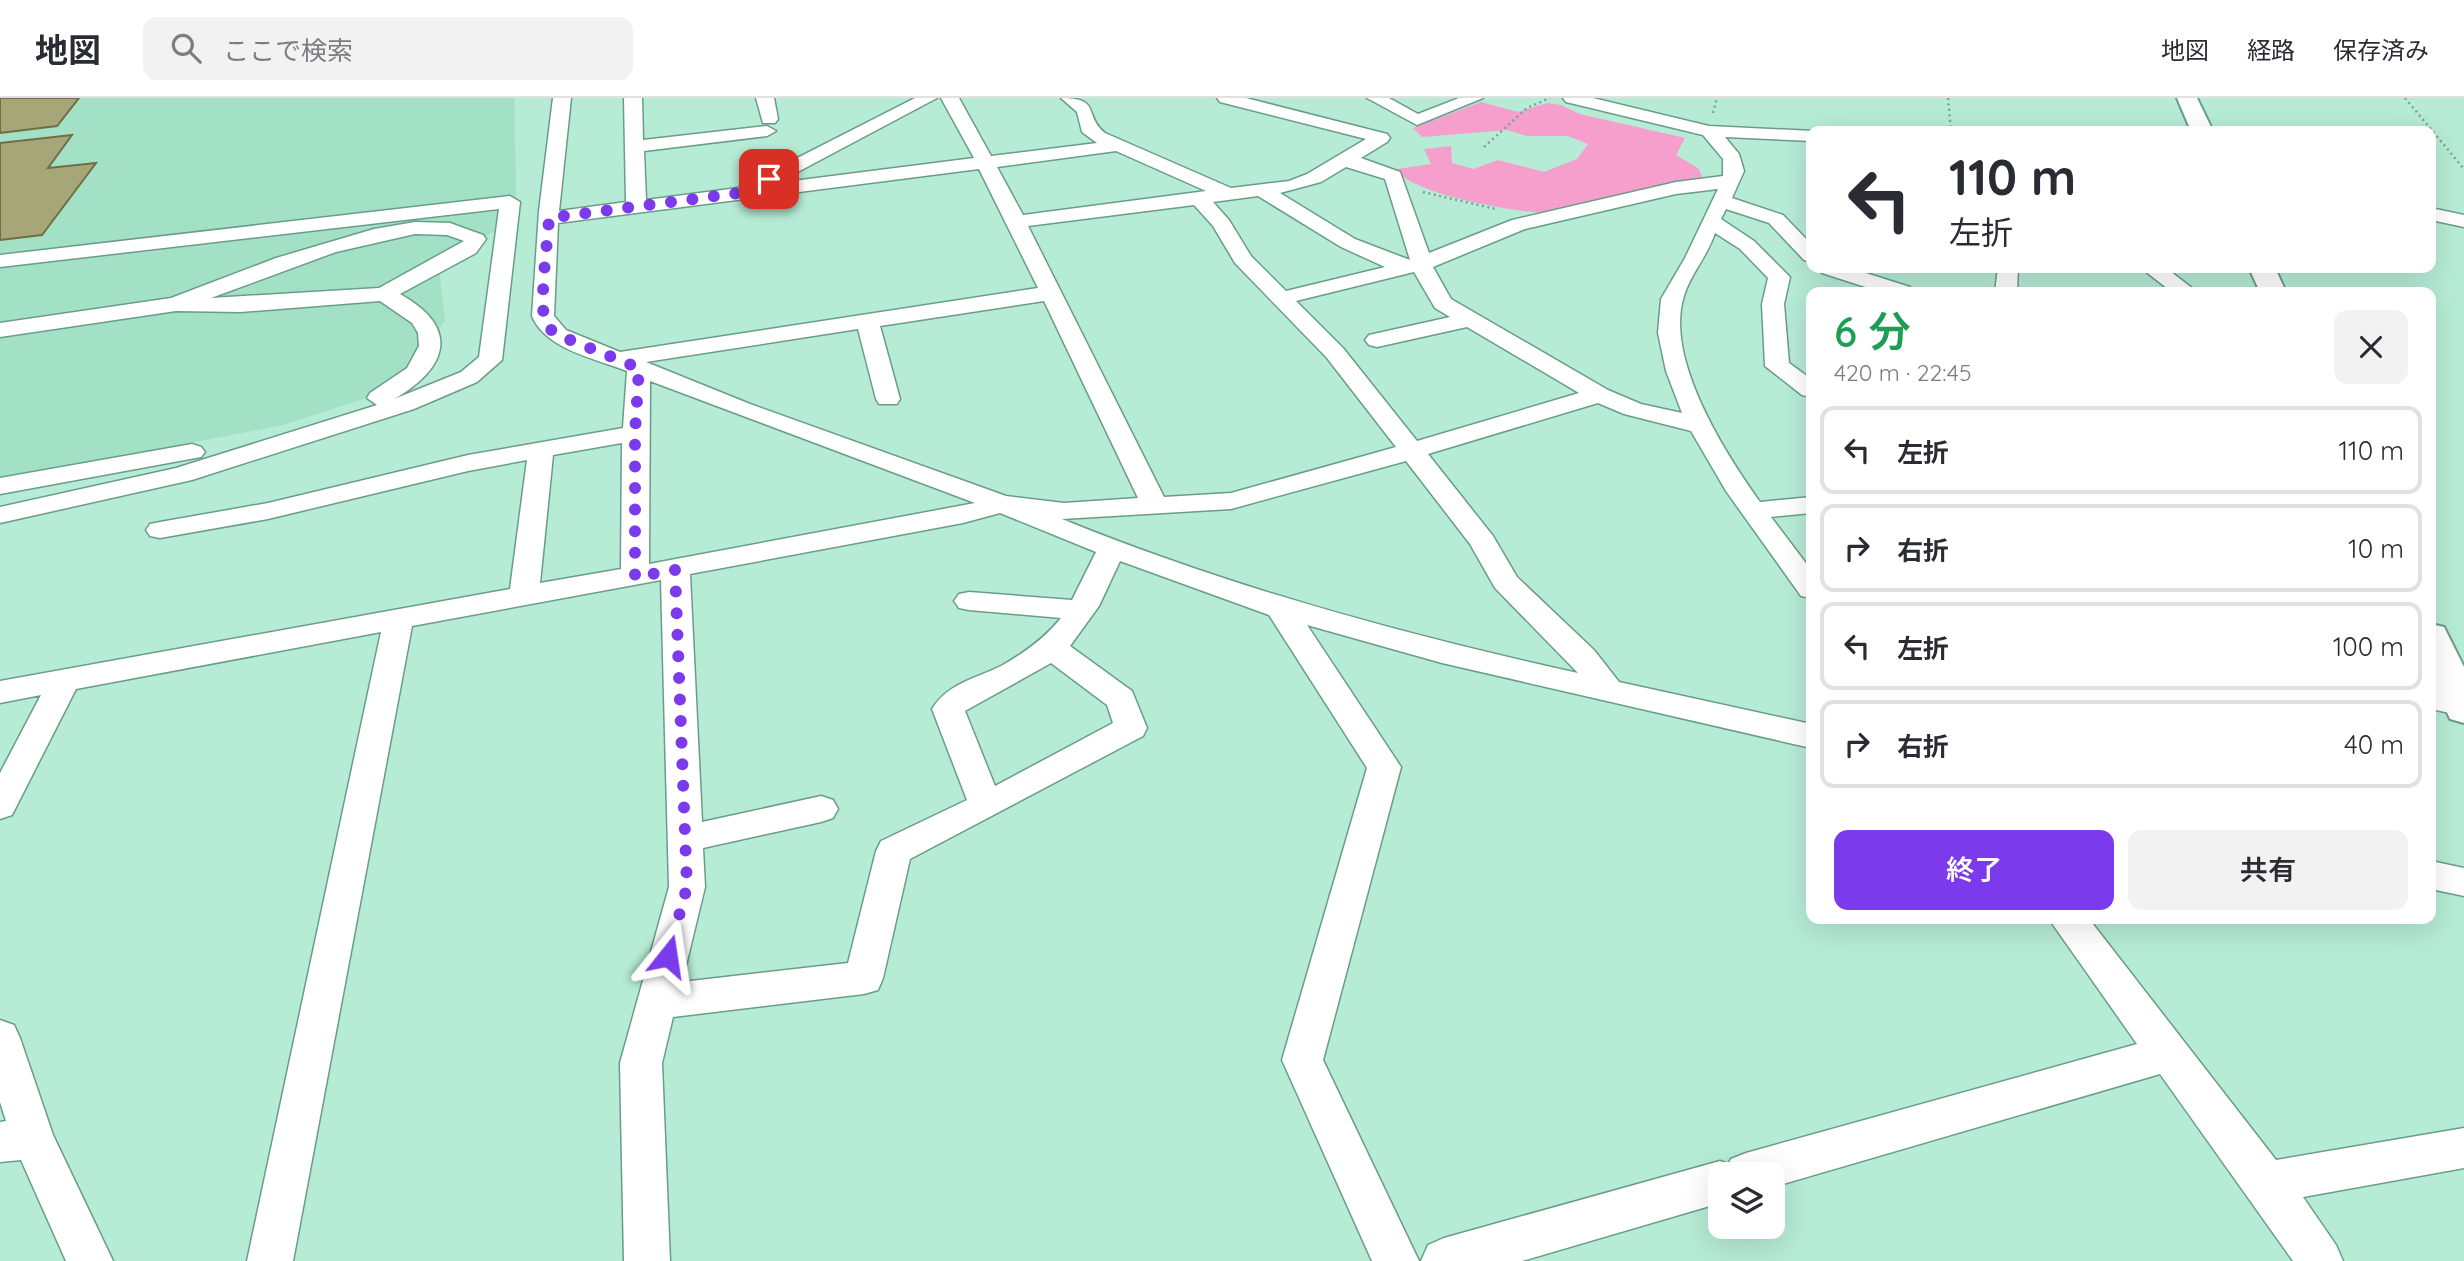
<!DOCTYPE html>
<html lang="ja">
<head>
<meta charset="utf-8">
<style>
	:root { --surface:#fff; --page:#f2f2f3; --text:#2b2b33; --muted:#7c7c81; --line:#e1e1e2; --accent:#7c3aed }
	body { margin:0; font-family:Quicksand,"Noto Sans JP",sans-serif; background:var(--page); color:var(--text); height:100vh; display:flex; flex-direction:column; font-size:26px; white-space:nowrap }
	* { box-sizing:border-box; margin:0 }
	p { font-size:23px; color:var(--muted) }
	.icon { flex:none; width:38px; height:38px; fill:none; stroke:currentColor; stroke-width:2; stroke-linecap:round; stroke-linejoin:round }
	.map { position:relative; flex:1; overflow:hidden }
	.side { position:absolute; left:1806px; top:189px; width:630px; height:637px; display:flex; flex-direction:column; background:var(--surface); border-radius:14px; box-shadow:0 7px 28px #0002 }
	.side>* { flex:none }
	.hud { position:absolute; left:1806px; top:28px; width:630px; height:147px; border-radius:14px; box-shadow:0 7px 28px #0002; background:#fff; color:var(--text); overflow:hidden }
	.controls { position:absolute; left:1708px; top:1064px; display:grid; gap:14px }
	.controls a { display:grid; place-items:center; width:77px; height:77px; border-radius:14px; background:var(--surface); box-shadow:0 7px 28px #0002; font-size:35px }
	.pin { position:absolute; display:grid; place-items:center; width:60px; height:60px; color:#fff; margin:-30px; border-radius:14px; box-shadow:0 4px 10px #0006 }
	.me { position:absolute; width:77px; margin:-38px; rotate:15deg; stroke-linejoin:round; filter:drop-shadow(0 0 5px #0008) }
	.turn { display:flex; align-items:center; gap:24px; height:147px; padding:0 28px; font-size:32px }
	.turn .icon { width:91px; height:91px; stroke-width:2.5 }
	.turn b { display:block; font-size:49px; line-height:60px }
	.round { display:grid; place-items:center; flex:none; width:74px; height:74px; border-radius:14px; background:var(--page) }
	.summary { display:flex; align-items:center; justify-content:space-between; height:119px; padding:0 28px }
	h1 { font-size:42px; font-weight:600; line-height:52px; color:#1e9e55 }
	.primary-button { display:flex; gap:14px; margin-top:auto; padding:14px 28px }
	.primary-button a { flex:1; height:80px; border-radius:14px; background:var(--accent); color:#fff; font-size:28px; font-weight:600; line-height:80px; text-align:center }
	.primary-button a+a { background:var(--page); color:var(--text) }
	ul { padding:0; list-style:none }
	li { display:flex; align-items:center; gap:21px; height:88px; margin:0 14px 10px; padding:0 14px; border:4px solid var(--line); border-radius:14px }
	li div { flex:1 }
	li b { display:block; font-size:26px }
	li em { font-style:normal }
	header { display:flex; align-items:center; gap:42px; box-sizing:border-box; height:98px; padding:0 35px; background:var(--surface); border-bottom:2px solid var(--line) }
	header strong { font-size:33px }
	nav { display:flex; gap:38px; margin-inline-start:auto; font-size:24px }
	.search { width:490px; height:63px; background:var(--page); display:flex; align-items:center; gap:18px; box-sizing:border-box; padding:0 24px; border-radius:14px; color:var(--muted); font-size:26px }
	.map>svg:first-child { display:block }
	.built { fill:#a3e1c7 }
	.green { fill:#f69fcd }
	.building { fill:#a7a678; stroke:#706f43; stroke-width:2 }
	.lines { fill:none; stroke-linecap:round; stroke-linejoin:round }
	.minor-casing { stroke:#6a9d88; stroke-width:3 }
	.major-casing { stroke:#6a9d88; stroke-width:4 }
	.path { stroke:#7ba392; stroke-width:2.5; stroke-dasharray:2 3.5; stroke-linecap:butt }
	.minor { fill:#fff; fill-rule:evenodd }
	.major { fill:#fff; fill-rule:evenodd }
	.route { stroke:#7c3aed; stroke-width:12; stroke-dasharray:0 21.6 }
</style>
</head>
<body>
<header>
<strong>地図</strong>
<div class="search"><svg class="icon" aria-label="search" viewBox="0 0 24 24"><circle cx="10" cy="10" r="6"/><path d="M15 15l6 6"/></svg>ここで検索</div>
<nav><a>地図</a><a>経路</a><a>保存済み</a></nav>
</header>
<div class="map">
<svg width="2464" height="1163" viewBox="0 0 2464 1163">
	<rect width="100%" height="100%" fill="#b6ebd5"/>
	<path class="built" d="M0,0H514L517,123L438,161L445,222L417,267L363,301L283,327L0,382Z"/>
	<path class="green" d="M1481,4L1518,14L1547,5L1561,7L1580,16L1685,40L1676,57L1698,70L1704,83C1653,93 1601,109 1549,114C1524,117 1406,95 1397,71L1431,66L1424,51L1451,48L1452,65L1473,71L1498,62L1544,74L1577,61L1588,46L1568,38H1527L1507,32L1422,39L1413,30Z"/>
	<g class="building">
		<path d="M0,0H79L57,28L0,35Z"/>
		<path d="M72,37L48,70L96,65L42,137L0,142V45Z"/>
	</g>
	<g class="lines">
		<defs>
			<g id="minor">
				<path d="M553,0H571L559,113L626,104L624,0H642L643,42L767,28L776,33L767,38L644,53L646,102L753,88L754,82L915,0H937L777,85L974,60L941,0H959L991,58L1097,45L1082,34L1077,14L1061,0C1102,0 1083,17 1105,35L1231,90L1289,83L1307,76L1366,41L1220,4L1217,0H1246L1387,36L1390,40L1387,44L1361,60L1400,74L1429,155L1512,122L1676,84L1723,78V61L1703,37L1566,4L1563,0H1593L1709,28L1814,33L1811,43L1725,39L1739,56L1744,73L1732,100L1783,117L1811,146V164L1804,162L1769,125L1726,111L1721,121L1754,143L1790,179L1784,206L1789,265L1811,281V299L1802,297L1765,268L1762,206L1768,180L1740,151L1715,135C1707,159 1690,177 1684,198C1664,260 1725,355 1760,404L1811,399V415L1771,419L1811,472V500L1801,498L1726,393L1691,333L1624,316L1598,305L1428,356L1493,438L1517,479L1594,552L1619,584L1811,626V650L1442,565L1307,527L1401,669L1323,962L1419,1163H1372L1282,962L1367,670L1269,517L1120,463L1099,508L1070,548L1132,593L1147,630L1143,638L910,761L883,880L878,892L864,896L673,919L662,965L670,1163H624L620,965L669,789L661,482L412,528L293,1163H247L381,534L76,591L12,717L0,721V675L41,597L0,605V583L510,491L527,362L468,373L268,421L160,440L150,438L146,432L150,426L160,424L268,405L468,357L623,330L627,273C596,261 545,251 532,218L539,113ZM1116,53L1206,93L1023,117L997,69ZM1346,69L1385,81L1410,162L1355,141L1280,95L1321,84ZM979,71L1038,190L620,254L566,232L554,218L558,125ZM1718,91L1685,160L1661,201L1658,235L1666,273L1682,315L1641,306L1608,292L1451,201L1433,169L1525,131L1676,96ZM1258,98L1341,149L1385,169L1286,193L1251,158L1229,122L1213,104ZM1194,107L1213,128L1235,165L1327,260L1396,349L1231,395L1164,399L1028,128ZM1414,174L1435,210L1450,219L1369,237L1365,242L1369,247L1377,249L1467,229L1579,295L1417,343L1343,250L1296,203ZM1044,203L1138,400L1064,405L1006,398L750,306L646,264L858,231L876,301L879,306H897L900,301L880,228ZM650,283L975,405L649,466ZM622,345L621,471L540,485L553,357ZM1406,363L1470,446L1495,490L1578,575C1402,536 1229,489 1062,421L1231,411ZM1000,415L1096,454L1072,502L969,494L959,496L954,503L959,510L969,512L1061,520C1044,541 1024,555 1001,568C975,581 948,585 932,611L967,702L881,743L876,753L848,865L682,884L705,789L703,750L821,724L833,720L838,711L833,702L821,698L702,724L690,476L963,425ZM1051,565L1107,607L1113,625L995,688L965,613Z"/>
				<path d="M756,0H774L778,21L775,25H763Z"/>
				<path d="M1367,0H1389L1418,16L1459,0H1483L1417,27Z"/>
				<path d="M510,98L520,104L502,262L477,284L414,311L192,382L0,425V409L176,370L377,307L367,300L370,295L407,270L419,248L418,235L412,225L380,203L240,214L176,213L0,239V225L171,200L276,160L374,131L415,124L450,125L483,137L486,141L476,155L400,196C461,230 448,270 394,301L461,274L479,259L499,111L0,169V157ZM415,136L447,137L464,143L379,190L211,200L336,154Z"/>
				<path d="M2431,110L2464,117V129L2431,122Z"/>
				<path d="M1819,170H1850L1910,189L1913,194H1881L1822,175Z"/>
				<path d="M1998,170H2018L2017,194H1995Z"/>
				<path d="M2141,170H2166L2197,194H2172Z"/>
				<path d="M192,346L201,349L205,354L201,359L0,396V380Z"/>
				<path d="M2431,589L2464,596V618L2431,611Z"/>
				<path d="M2431,763L2464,770V798L2431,791Z"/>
				<path d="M2049,821H2089L2276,1062L2464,1030V1070L2303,1099L2336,1147L2343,1163H2293L2160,976L1773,1089V1076H1720V1105L1522,1163H1421L1428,1147L1444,1140L1720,1063L1728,1066L1731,1061L1746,1055L2137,946Z"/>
				<path d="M0,922L14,927L20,940L53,1037L113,1163H66L21,1062L0,1064V1024L6,1023L0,1004Z"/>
			</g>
			<g id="major">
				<path d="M2177,0H2197L2213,33H2191Z"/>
				<path d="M2249,170H2275L2286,194H2260Z"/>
				<path d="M2431,526L2444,529L2464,569V625L2450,621L2431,580Z"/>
			</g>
		</defs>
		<use href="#minor" class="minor-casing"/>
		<use href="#major" class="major-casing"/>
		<g class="path">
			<path d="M1948,0L1951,33"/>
			<path d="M2405,0L2464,71"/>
			<path d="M1713,15L1717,0"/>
			<path d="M1484,49L1527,10L1550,0"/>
			<path d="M1423,94L1496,111"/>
		</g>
		<use href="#minor" class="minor"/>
		<use href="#major" class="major"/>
	</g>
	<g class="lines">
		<path class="route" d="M668,858L687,789L675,472L635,479V335L639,270L558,237C554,234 548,230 546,226C538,210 548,141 549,120L747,94L769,81"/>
	</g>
</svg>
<div class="controls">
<a><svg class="icon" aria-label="layers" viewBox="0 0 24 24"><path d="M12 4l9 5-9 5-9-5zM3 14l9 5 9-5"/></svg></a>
</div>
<div class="pin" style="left:769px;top:81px;background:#d93025"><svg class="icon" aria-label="arrive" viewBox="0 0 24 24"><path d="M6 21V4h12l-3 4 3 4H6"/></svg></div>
<svg class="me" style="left:668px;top:858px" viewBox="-20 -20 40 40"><path d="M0-17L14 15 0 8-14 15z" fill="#7c3aed" stroke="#fff" stroke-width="4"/></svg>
<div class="hud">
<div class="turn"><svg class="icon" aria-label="left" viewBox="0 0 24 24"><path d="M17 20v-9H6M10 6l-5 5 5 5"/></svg><div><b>110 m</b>左折</div></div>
</div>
<section class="side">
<div class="summary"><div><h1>6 分</h1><p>420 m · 22:45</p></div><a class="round"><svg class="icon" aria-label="close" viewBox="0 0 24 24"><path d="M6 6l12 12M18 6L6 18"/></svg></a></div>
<ul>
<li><svg class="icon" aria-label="left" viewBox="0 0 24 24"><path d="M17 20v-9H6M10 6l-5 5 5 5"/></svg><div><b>左折</b></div><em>110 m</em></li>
<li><svg class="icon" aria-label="right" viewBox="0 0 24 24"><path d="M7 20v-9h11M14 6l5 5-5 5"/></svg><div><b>右折</b></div><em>10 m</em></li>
<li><svg class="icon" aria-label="left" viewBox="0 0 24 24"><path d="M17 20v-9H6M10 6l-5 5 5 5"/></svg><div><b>左折</b></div><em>100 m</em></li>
<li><svg class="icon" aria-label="right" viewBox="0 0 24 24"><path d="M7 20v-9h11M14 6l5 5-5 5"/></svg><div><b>右折</b></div><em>40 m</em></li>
</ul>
<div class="primary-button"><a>終了</a><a>共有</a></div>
</section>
</div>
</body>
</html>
